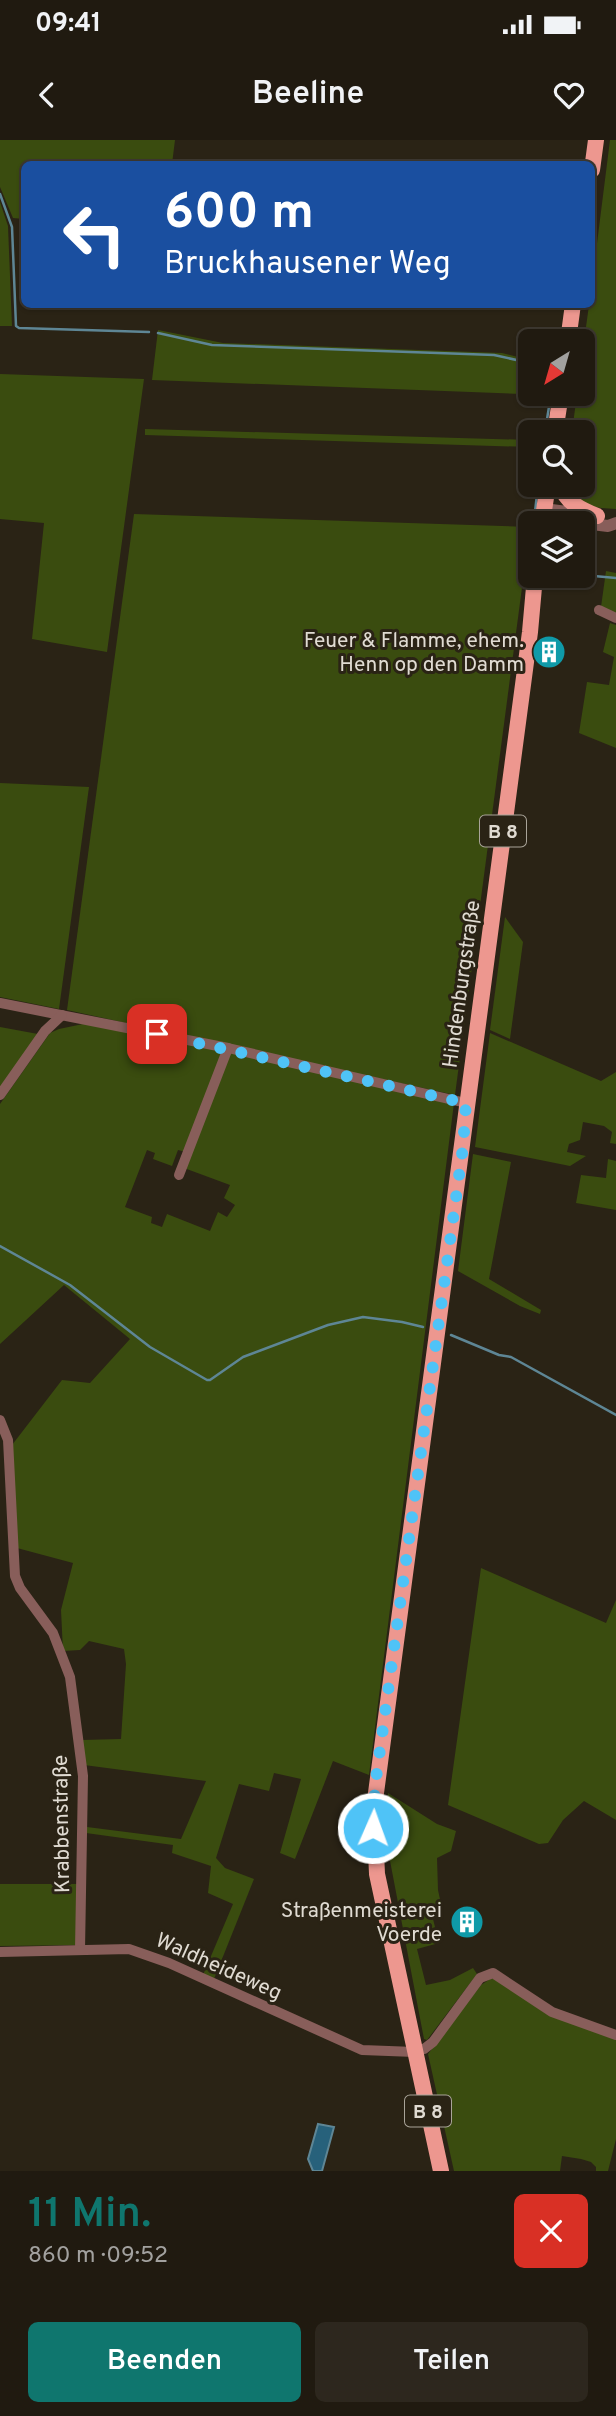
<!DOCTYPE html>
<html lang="de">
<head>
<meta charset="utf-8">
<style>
	:root { --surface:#201a10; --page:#2d271e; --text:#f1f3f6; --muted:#a2a19f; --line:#3d3830; --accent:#0f766e }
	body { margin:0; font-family:Overpass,sans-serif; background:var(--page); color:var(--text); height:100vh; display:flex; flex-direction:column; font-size:26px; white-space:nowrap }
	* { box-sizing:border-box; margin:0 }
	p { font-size:23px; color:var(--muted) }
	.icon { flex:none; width:38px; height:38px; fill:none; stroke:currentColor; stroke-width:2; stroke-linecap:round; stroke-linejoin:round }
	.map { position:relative; height:2031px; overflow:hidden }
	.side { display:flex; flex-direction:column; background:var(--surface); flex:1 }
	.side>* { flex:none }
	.top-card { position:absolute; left:21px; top:21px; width:574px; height:147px; border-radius:10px; box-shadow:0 2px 5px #0004,0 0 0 2px var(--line); background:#1a4fa0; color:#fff; overflow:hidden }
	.needle { width:46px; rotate:217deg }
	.controls { position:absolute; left:518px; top:189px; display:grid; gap:14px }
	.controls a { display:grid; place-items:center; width:77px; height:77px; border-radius:10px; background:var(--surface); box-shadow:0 2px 5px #0004,0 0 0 2px var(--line); font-size:35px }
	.pin { position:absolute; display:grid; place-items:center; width:60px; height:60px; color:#fff; margin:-30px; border-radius:14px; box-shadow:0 4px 10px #0006 }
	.me { position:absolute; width:77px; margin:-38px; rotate:2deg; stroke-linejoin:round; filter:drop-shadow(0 0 5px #0008) }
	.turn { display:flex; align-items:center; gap:24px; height:147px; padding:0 28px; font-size:32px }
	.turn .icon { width:91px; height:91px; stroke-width:2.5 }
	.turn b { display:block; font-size:49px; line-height:60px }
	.round { display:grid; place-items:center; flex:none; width:74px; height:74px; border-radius:10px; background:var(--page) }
	.head { display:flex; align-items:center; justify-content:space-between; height:119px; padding:0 28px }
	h1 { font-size:42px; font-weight:600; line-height:52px; color:var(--accent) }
	.primary-button { display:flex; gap:14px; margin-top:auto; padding:14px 28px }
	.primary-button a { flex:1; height:80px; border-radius:10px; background:var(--accent); color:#fff; font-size:28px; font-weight:600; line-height:80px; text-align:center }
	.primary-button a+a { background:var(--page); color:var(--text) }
	.status { display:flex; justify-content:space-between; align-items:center; height:49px; padding:0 35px; background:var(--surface); direction:ltr }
	.status svg { height:19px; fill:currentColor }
	header { display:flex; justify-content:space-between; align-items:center; height:91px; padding:0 28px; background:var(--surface); font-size:32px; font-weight:600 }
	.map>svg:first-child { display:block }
	.green { fill:#3a4c0f }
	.water { fill:#27617b; stroke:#5e8695; stroke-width:2 }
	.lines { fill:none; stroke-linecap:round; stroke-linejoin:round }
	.stream { stroke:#5e8695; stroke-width:2.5 }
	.minor { stroke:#885e5a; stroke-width:10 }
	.tertiary { stroke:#885e5a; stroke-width:12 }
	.primary { stroke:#ed978f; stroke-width:16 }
	.route { stroke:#4fc3f7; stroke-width:12; stroke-dasharray:0 21.6 }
	.labels { text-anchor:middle; stroke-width:6; stroke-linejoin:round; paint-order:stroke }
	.shield { fill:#2a2315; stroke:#a9a499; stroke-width:2 }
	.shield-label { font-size:19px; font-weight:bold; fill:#e0dbd2 }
	.poi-label { font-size:21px; fill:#e0dbd2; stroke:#2a2315; text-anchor:end }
	.street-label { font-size:21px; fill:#e0dbd2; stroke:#2a2315 }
</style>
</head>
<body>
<div class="status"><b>09:41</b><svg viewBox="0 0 49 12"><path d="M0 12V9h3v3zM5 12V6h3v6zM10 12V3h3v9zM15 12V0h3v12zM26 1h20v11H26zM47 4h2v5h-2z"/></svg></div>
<header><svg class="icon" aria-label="back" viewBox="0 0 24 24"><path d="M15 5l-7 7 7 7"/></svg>Beeline<svg class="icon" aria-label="heart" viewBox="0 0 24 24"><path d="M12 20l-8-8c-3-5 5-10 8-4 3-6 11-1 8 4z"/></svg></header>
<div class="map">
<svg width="616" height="2031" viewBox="0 0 616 2031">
	<rect width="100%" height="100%" fill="#2a2315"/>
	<g class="green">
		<path d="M0,0H175L172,24H24V79L13,78L0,47Z"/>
		<path d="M610,0H616V369C596,368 577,367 570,345H583V292H572L577,254H583V209L589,165L592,164V143Z"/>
		<path d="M0,62L8,86L12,186H0Z"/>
		<path d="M158,190L223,203L502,213L530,220V254L548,255L152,240Z"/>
		<path d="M0,234L144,239L107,512L32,499L44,383L0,379Z"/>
		<path d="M145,289L530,300V307L145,295Z"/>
		<path d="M134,374L530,387L455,955L67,870Z"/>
		<path d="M606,431L616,433V473L601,467Z"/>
		<path d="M610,483L616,485V608L579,593L587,542L609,545L614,517L603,512Z"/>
		<path d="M0,643L89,647L59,869L0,857Z"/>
		<path d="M505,777L523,802L510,899L490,890Z"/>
		<path d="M83,884L99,885L216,907L222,917L186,1012L178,1010L172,1026L153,1019L155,1013L147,1010L125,1067L152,1077L151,1083L162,1087L167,1074L210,1091L218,1072L227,1077L235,1065L224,1058L230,1045L184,1028L230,911L454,963L369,1635L333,1621L295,1719L280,1713L301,1639L274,1633L269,1651L239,1644L216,1718L225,1728L254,1739L214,1839L203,1835L233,1764L208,1753L211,1726L172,1713L173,1705L86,1693L87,1687L181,1699L206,1641L84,1625L82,1600L121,1599L126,1524L124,1509L89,1501L80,1510L63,1511L61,1470L73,1423L17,1408L12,1305L62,1240L90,1243L130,1199L64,1145L0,1204V964L50,893L59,889Z"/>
		<path d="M0,887L38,894L0,950Z"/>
		<path d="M490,893L601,941L616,932V1004L610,1003L612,992L604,986L583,982L580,1000L569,1004L567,1012L586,1016L570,1026L475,1007Z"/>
		<path d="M473,1014L511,1022L489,1139L541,1170L540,1174L520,1166L458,1131Z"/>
		<path d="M608,1019L616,1021V1070L576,1063L581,1035L606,1038Z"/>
		<path d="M481,1428L606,1483L616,1460V1680L584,1661L563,1680L548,1703L539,1704L448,1665Z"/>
		<path d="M388,1653L437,1684L456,1691L451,1711L437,1718L438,1750L441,1764L430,1767L439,1803L417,1809L426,1845L450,1840L473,1828L477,1834L427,1900L424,1899L387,1705L385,1681Z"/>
		<path d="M0,1744H79L77,1805L0,1806Z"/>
		<path d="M490,1839H496L545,1873L616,1899V1999L608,2031H596V2027L591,2022L581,2019L562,2016L560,2031H454L428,1914L481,1845Z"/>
	</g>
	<path class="water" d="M318,1984L334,1987L322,2031H313L308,2019Z"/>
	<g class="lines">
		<g class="stream">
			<path d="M0,54L12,87L16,186L19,188L149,192"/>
			<path d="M158,193L212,205L494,215L530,223"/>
			<path d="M545,292L551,254"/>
			<path d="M534,381L538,345"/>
			<path d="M530,404L527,423L530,429"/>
			<path d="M583,435L616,438"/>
			<path d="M0,1106L70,1145L150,1207L207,1240H210L243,1217L328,1185L363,1177L402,1182L423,1187"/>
			<path d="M451,1195L499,1215L511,1217L616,1275"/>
		</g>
		<g class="minor">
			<path d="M599,470L616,478"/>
			<path d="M0,863L228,908L466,963"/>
			<path d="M0,955L45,891L62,875"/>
			<path d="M179,1035L228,908"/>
			<path d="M0,1280L8,1300L15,1436L20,1448L53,1493L70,1537L83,1636L80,1810"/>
			<path d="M0,1812L129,1809L169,1823L362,1910L415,1912L424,1909L433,1902L480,1838L493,1833L552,1872L616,1895"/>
		</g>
		<g class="tertiary">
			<path d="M544,369L589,375"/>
			<path d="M543,378L608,386L616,383"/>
		</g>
		<g class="primary">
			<path d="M592,30L596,0"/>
			<path d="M568,201L573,164"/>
			<path d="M555,292L561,254"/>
			<path d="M560,345C567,363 580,369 597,376"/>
			<path d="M542,383L548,345"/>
			<path d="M579,383L581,382"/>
			<path d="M441,2031L377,1734L374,1668L530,492L535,436"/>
		</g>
	</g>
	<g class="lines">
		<path class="route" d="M157,894L466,963L463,1007L375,1646L373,1688"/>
	</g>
	<defs>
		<symbol id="building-disc" viewBox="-11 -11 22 22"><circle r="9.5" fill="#0f9aa8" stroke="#2a2315"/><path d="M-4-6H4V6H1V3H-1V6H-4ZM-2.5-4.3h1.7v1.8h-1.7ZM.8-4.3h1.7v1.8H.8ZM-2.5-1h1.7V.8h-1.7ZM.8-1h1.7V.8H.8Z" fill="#fff"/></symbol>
	</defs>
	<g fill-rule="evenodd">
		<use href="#building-disc" x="530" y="493" width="38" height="38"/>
		<use href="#building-disc" x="448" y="1763" width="38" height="38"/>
	</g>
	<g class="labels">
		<g class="shield">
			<rect x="480" y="675.5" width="46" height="31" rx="5"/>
			<rect x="405" y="1955.5" width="46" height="31" rx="5"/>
		</g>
		<g class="shield-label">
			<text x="503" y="698">B 8</text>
			<text x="428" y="1978">B 8</text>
		</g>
		<g class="poi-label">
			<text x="524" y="507">Feuer &amp; Flamme, ehem.<tspan x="524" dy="24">Henn op den Damm</tspan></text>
			<text x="442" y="1777">Straßenmeisterei<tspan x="442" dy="24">Voerde</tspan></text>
		</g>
		<g class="street-label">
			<text transform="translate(461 844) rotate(-82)" y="7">Hindenburgstraße</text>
			<text transform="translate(61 1684) rotate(-91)" y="7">Krabbenstraße</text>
			<text transform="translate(219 1826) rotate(24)" y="7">Waldheideweg</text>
		</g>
	</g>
</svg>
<div class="controls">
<a><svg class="needle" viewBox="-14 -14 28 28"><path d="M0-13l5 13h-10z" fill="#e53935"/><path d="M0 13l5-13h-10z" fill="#a2a19f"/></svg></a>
<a><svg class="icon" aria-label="search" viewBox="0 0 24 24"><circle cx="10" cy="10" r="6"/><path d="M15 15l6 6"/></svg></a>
<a><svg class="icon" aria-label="layers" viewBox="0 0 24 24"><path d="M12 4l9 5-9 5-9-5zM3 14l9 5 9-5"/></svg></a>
</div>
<div class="pin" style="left:157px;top:894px;background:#d93025"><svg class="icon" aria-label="arrive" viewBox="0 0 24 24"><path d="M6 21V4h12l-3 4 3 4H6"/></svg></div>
<svg class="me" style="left:373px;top:1688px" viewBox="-20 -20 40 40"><circle r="17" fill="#4fc3f7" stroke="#fff" stroke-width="3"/><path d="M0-11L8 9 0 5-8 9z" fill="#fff"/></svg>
<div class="top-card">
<div class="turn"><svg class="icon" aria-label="left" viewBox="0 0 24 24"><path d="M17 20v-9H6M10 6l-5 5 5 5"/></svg><div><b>600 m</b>Bruckhausener Weg</div></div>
</div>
</div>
<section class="side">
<div class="head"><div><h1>11 Min.</h1><p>860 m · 09:52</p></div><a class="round" style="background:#d93025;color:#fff"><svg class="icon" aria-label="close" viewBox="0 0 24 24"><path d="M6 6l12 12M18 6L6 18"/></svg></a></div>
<div class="primary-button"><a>Beenden</a><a>Teilen</a></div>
</section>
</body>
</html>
